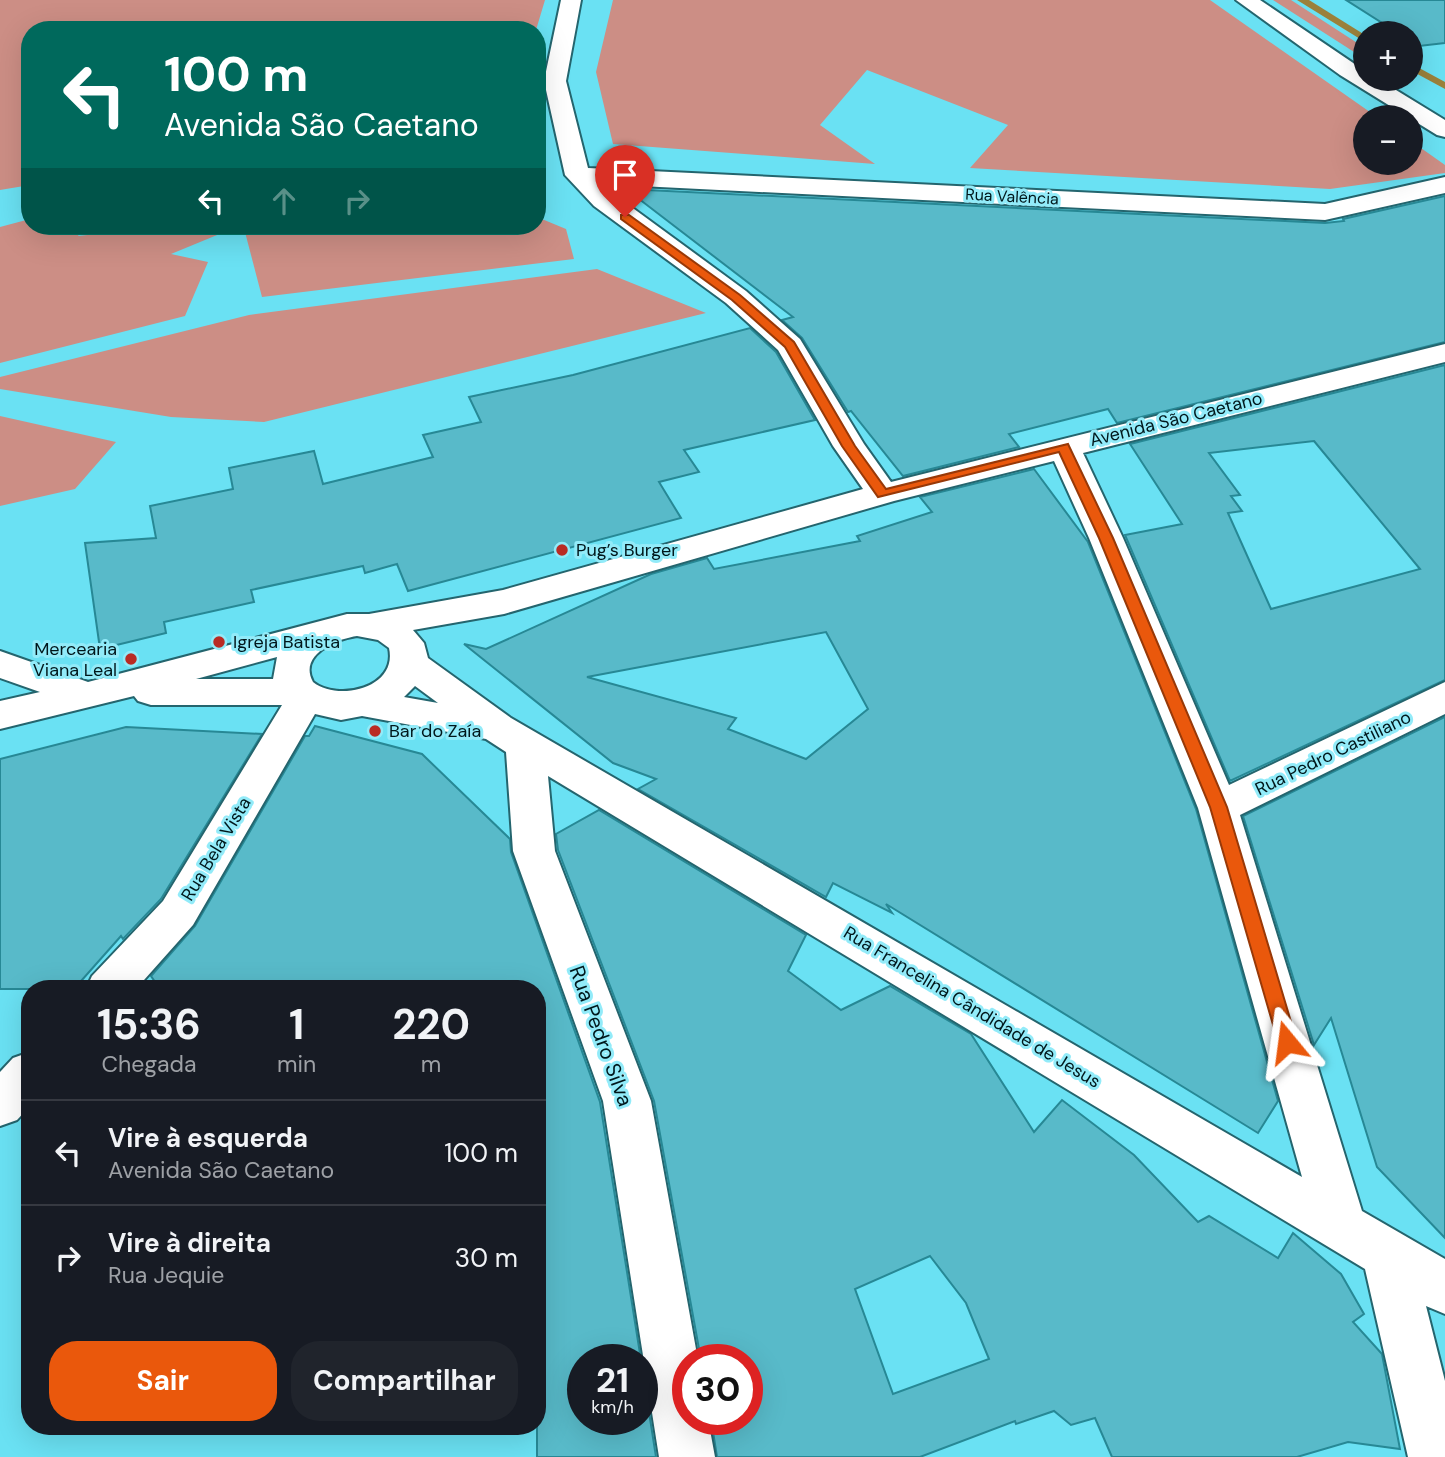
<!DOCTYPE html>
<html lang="pt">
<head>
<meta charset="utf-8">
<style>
	:root { --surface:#171b24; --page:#20242c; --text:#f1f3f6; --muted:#9ea1a6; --line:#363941; --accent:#ea580c }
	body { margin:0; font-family:"DM Sans",sans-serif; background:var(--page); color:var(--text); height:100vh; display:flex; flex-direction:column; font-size:26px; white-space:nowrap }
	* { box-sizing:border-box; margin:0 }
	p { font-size:23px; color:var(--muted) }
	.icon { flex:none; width:38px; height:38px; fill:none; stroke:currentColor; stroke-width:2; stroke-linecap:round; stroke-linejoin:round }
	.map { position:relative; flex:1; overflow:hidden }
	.panel { position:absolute; left:21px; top:980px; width:525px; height:455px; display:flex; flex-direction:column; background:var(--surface); border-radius:28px; box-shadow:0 7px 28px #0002 }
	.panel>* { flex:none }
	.top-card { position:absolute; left:21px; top:21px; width:525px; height:214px; border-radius:28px; box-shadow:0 7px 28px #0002; background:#00695c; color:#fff; overflow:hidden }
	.fabs { position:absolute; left:1353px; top:21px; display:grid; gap:14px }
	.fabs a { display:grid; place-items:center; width:70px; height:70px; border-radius:50%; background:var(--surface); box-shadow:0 7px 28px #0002; font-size:35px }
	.speed { position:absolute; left:567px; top:1344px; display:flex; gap:14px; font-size:35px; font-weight:700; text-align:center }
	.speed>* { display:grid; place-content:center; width:91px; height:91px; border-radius:50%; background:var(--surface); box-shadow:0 7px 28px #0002; line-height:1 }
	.speed small { font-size:18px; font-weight:400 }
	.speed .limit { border:10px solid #d22; background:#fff; color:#111 }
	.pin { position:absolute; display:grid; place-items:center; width:60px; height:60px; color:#fff; margin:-72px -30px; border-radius:50% 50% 50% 0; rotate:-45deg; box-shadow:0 0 7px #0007 }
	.pin .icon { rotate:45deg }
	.me { position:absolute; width:77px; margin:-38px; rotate:344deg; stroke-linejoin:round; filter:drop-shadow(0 0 5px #0008) }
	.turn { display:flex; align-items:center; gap:24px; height:147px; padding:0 28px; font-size:32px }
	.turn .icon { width:91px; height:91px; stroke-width:2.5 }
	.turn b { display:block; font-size:49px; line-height:60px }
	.lanes { display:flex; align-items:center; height:66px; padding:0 28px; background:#0003; justify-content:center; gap:35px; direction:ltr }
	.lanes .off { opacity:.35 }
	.eta { display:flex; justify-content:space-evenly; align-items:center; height:119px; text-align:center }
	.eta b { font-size:42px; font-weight:700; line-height:49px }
	.button { display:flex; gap:14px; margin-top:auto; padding:14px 28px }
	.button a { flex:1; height:80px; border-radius:28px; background:var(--accent); color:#fff; font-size:28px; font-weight:700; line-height:80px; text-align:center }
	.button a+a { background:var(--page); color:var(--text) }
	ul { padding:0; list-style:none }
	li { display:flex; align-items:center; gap:21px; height:105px; padding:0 28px; border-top:2px solid var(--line) }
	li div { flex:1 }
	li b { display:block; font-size:26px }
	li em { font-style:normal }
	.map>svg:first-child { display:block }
	.green { fill:#cc8e85 }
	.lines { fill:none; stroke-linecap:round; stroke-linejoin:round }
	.stream { fill:#9b813b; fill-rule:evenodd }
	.building { fill:#58bac9; stroke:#278895; stroke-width:2; fill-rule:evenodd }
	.minor-casing { stroke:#24656e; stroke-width:4 }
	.minor { fill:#fff; fill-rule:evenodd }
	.route { fill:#ea580c; stroke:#983908; stroke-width:2 }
	.poi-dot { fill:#b92b24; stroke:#92ebf9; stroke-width:2.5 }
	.labels { text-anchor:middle; stroke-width:6; stroke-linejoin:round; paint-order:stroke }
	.far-street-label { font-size:16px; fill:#00171b; stroke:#92ebf9 }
	.street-label { font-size:18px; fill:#00171b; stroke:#92ebf9 }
	.poi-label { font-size:18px; fill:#00171b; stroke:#92ebf9; text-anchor:start }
	.near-street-label { font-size:21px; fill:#00171b; stroke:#92ebf9 }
</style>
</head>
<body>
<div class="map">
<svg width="1445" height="1457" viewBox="0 0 1445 1457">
	<rect width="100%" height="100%" fill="#6ae1f3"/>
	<g class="green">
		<path d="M0,0H545L536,30H30V185L0,190Z"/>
		<path d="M613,0H1210L1377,117H1365V163H1410L1411,141L1445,165V173L1330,189L970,168L1008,125L867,70L820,125L875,164L613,144L596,72Z"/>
		<path d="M1273,0H1291L1365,48V59Z"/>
		<path d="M537,217L566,229L574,259L262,297L245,232L310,226H537Z"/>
		<path d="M30,219V226H85L78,236L170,226H239L171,254L208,262L185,316L0,363V227Z"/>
		<path d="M597,269L706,313L264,422L171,417L0,389V377L249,315Z"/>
		<path d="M0,416L116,442L75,489L0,506Z"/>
	</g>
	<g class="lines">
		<g class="stream">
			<path d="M1297,0H1309L1365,35V42Z"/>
			<path d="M1410,63L1445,82V89L1410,70Z"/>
		</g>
	</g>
	<g class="building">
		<path d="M1346,0H1445V43L1419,46L1410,41V33H1398Z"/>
		<path d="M626,189L1325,223L1344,221L1343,219L1445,196V342L1117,423L1108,409L1009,434L1019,447L903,476L851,411L848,412L802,338L782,320L793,317Z"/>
		<path d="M750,328L776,352L815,420L684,450L699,472L659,482L681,518L408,591L397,564L365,573L363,566L251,590L254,602L164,622L166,633L100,649L85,543L156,538L150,506L233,489L229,468L314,451L323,484L433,457L423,435L481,422L469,397L573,375Z"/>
		<path d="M1445,365V680L1230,781L1125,535L1182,524L1130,444ZM1314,441L1420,569L1271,609L1228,513L1242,511L1231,496L1240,495L1209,453Z"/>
		<path d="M1034,469L1088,542L1196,809L1278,1101L1258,1133L886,904L892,913L833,883L826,897L638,789L656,779L613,763L464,644L486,649L651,574L707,558L714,569L860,541L857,536L932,512L920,497ZM826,632L868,709L806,759L728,729L736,718L587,677Z"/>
		<path d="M1445,717V1238L1377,1167L1331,1018L1314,1045L1243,816Z"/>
		<path d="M315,726L422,754L510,839L511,852L600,1102L641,1360H583V1419H642V1367L656,1457H537V989H160L151,976L195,926L305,736H309Z"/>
		<path d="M126,727L262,734L161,899L123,939L121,936L74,989H0V759Z"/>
		<path d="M599,810L806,935L788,971L841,1010L890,986L971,1034L1034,1132L1062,1100L1134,1155L1198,1222L1209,1216L1278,1258L1293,1233L1341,1274L1364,1314L1353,1322L1382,1354L1400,1449L1348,1442L1297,1457H1112L1095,1418L1071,1425L1054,1411L1016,1424L1015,1421L920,1457H717L711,1419H747V1360H701L654,1101L558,850L556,834ZM930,1256L966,1303L989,1359L893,1394L855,1289Z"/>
	</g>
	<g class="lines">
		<defs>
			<g id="minor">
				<path d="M561,0H581L566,81L588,168L1325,204L1445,177V193L1325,220L600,184L746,291L800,339L864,444L891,482L1445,344V362L1083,453L1123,538L1229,785L1445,682V714L1240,815L1362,1211L1445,1259V1314L1426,1306L1445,1381V1457H1408L1365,1269L548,776L555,851L651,1101L698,1360H688V1419H708L715,1457H659L603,1101L513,851L506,752L486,739L362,716L341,720L315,714L193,925L136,989H86L92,976L163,901L282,705H151L138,701L134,696L0,729V701L40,692L0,678V651L88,682L347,614H369L503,590L863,489L833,446L778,350L726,303L594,206L565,175L544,81ZM1054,461L1089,538L1198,808L1302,1177L511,718L428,658L424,643L413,630L504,614L894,501ZM357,636L378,640L389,648C398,688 338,702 313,682C298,655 336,639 357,636ZM277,657L273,679H196ZM415,686L438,703L404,697Z"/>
				<path d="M1236,0H1260L1365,71V79H1378L1445,120V137L1437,135L1340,75Z"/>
				<path d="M30,1052V1106L17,1120L0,1126V1072L13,1058Z"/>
			</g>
		</defs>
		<use href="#minor" class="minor-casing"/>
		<use href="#minor" class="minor"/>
	</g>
	<path class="route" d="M621,215H629L740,295L794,342L855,446L886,489L1068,444L1113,538L1227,807L1297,1042L1294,1048H1281L1278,1042L1210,807L1099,538L1059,452L878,497L842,446L785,347L732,300L621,219Z"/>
	<g class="poi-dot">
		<circle cx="562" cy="550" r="7"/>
		<circle cx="219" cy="642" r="7"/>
		<circle cx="131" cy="659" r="7"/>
		<circle cx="375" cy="731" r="7"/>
	</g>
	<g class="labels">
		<g class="far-street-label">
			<text transform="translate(1012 196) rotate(3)" y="6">Rua Valência</text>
		</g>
		<g class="street-label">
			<text transform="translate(1176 419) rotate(-14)" y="6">Avenida São Caetano</text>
			<text transform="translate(1333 753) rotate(-26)" y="6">Rua Pedro Castiliano</text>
			<text transform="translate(216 849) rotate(-59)" y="6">Rua Bela Vista</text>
			<text transform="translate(972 1007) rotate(31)" y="6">Rua Francelina Cândidade de Jesus</text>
		</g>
		<g class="poi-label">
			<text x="576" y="556">Pug’s Burger</text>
			<text x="233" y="648">Igreja Batista</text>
			<text x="117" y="655" text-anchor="end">Mercearia<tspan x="117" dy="21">Viana Leal</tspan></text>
			<text x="389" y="737">Bar do Zaía</text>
		</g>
		<g class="near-street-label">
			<text transform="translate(601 1036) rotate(70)" y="7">Rua Pedro Silva</text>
		</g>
	</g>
</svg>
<div class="fabs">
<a>+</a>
<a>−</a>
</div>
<div class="speed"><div>21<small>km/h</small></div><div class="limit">30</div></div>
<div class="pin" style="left:625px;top:217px;background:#d93025"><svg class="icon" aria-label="arrive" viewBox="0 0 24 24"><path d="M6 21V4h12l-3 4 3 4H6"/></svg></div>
<svg class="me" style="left:1287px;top:1042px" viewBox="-20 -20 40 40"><path d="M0-17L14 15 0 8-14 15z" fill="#ea580c" stroke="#fff" stroke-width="4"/></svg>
<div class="top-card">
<div class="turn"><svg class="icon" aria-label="left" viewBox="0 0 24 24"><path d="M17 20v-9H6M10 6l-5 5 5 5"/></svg><div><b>100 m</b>Avenida São Caetano</div></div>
<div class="lanes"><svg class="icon" aria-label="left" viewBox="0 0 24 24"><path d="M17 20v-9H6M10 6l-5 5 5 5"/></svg><svg class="icon off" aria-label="ahead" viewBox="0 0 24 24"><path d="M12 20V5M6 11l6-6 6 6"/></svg><svg class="icon off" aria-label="right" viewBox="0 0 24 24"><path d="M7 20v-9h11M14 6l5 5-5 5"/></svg></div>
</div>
<section class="panel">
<div class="eta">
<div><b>15:36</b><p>Chegada</p></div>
<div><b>1</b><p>min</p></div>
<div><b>220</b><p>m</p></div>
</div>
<ul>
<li><svg class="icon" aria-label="left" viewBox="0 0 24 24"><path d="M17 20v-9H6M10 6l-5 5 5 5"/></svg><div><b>Vire à esquerda</b><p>Avenida São Caetano</p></div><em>100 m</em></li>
<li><svg class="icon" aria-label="right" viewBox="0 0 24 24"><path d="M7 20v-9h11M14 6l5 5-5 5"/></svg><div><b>Vire à direita</b><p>Rua Jequie</p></div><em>30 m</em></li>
</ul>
<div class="button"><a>Sair</a><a>Compartilhar</a></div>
</section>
</div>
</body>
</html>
